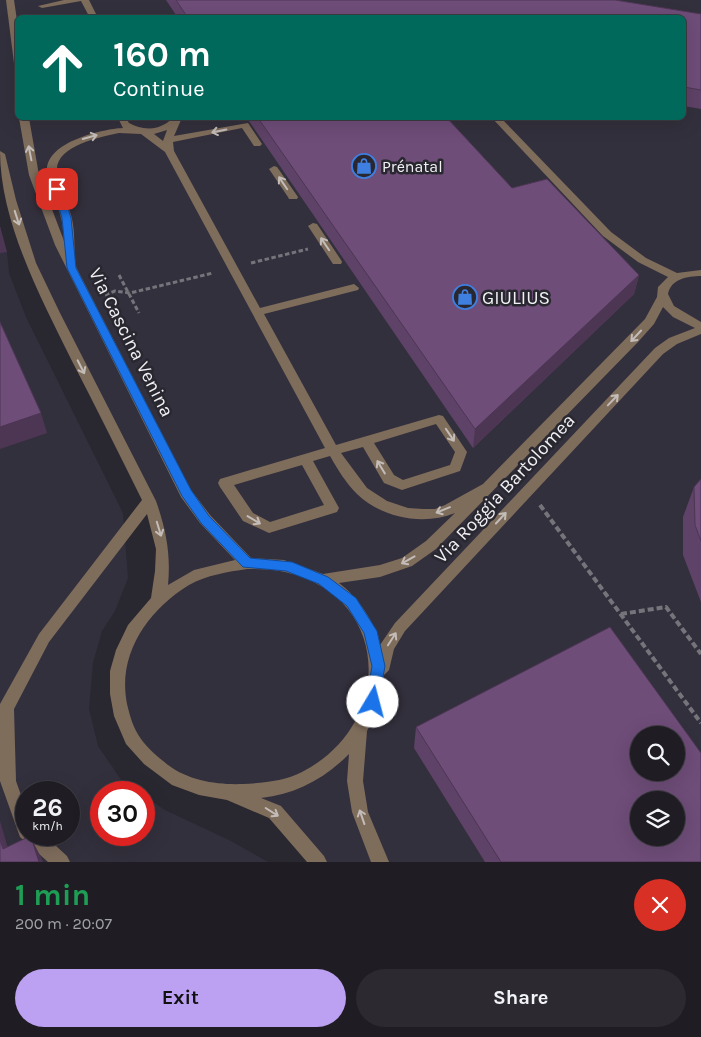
<!DOCTYPE html>
<html lang="en">
<head>
<meta charset="utf-8">
<style>
	:root { --surface:#1f1d23; --page:#2c2a30; --text:#f1f3f6; --muted:#a1a2a6; --line:#3c3b41; --accent:#bca0f2 }
	body { margin:0; font-family:Karla,sans-serif; background:var(--page); color:var(--text); height:100vh; display:flex; flex-direction:column; font-size:19px; white-space:nowrap }
	* { box-sizing:border-box; margin:0 }
	p { font-size:16px; color:var(--muted) }
	.icon { flex:none; width:28px; height:28px; fill:none; stroke:currentColor; stroke-width:2; stroke-linecap:round; stroke-linejoin:round }
	.map { position:relative; height:862px; overflow:hidden }
	.side { display:flex; flex-direction:column; background:var(--surface); flex:1 }
	.side>* { flex:none }
	.guide { position:absolute; left:15px; top:15px; width:671px; height:105px; border-radius:8px; box-shadow:0 5px 20px #0002,0 0 0 1px var(--line); background:#00695c; color:#fff; overflow:hidden }
	.fabs { position:absolute; left:630px; top:726px; display:grid; gap:10px }
	.fabs a { display:grid; place-items:center; width:55px; height:55px; border-radius:50%; background:var(--surface); box-shadow:0 5px 20px #0002,0 0 0 1px var(--line); font-size:25px }
	.speed { position:absolute; left:15px; top:781px; display:flex; gap:10px; font-size:25px; font-weight:700; text-align:center }
	.speed>* { display:grid; place-content:center; width:65px; height:65px; border-radius:50%; background:var(--surface); box-shadow:0 5px 20px #0002,0 0 0 1px var(--line); line-height:1 }
	.speed small { font-size:12px; font-weight:400 }
	.speed .limit { border:8px solid #d22; background:#fff; color:#111 }
	.pin { position:absolute; display:grid; place-items:center; width:42px; height:42px; color:#fff; margin:-21px; border-radius:10px; box-shadow:0 2px 8px #0006 }
	.me { position:absolute; width:55px; margin:-28px; rotate:8deg; stroke-linejoin:round; filter:drop-shadow(0 0 4px #0008) }
	.turn { display:flex; align-items:center; gap:18px; height:105px; padding:0 15px; font-size:22px }
	.turn .icon { width:65px; height:65px; stroke-width:2.5 }
	.turn b { display:block; font-size:35px; line-height:42px }
	.round { display:grid; place-items:center; flex:none; width:52px; height:52px; border-radius:26px; background:var(--page) }
	.head { display:flex; align-items:center; justify-content:space-between; height:85px; padding:0 15px }
	h1 { font-size:30px; font-weight:700; line-height:38px; color:#1e9e55 }
	.button { display:flex; gap:10px; margin-top:auto; padding:10px 15px }
	.button a { flex:1; height:58px; border-radius:30px; background:var(--accent); color:#111; font-size:20px; font-weight:700; line-height:58px; text-align:center }
	.button a+a { background:var(--page); color:var(--text) }
	.map>svg:first-child { display:block }
	.built { fill:#33303d; fill-rule:evenodd }
	.lines { fill:none; stroke-linecap:round; stroke-linejoin:round }
	.path-far1 { stroke:#76747b; stroke-width:3; stroke-dasharray:4.5 2.5; stroke-linecap:butt }
	.path { stroke:#76747b; stroke-width:4; stroke-dasharray:6 3; stroke-linecap:butt }
	.minor { fill:#7f6d5c; fill-rule:evenodd }
	.wall { fill:#5f4267 }
	.shaded-wall { fill:#4d3654 }
	.building { fill:#6e4d78; stroke:#4d3654; fill-rule:evenodd }
	.oneway { stroke:#c3bcb8 }
	.route { fill:#1a73e8; stroke:#114b97 }
	.labels { text-anchor:middle; stroke-width:5; stroke-linejoin:round; paint-order:stroke }
	.far-poi-label { font-size:16px; fill:#f1f0f5; stroke:#29272f; text-anchor:start }
	.poi-label { font-size:19px; fill:#f1f0f5; stroke:#29272f; text-anchor:start }
	.street-label { font-size:19px; fill:#f1f0f5; stroke:#29272f }
</style>
</head>
<body>
<div class="map">
<svg width="701" height="862" viewBox="0 0 701 862">
	<rect width="100%" height="100%" fill="#29272f"/>
	<g class="built">
		<path d="M0,0H701V862H318L275,812L200,788L133,741L118,667L158,599L163,541L54,313L11,200L0,154ZM18,18H684V118H18ZM639,735H676V772H639ZM639,800H676V838H639Z"/>
		<path d="M0,226L7,252L9,273L26,317L123,513L128,578L115,611L102,631L93,663L89,709L98,746L122,781L139,792H101V835H144V796L165,810L229,840L268,862H0ZM26,792H69V835H26Z"/>
	</g>
	<g class="lines">
		<g class="path-far1">
			<path d="M251,263L308,249"/>
			<path d="M119,275L139,313"/>
			<path d="M105,295L115,291L130,293L213,273"/>
		</g>
		<g class="path">
			<path d="M540,505L701,723"/>
			<path d="M621,614L666,607L701,654"/>
		</g>
		<g class="minor">
			<path d="M6,0H14L18,27V65L14,63Z"/>
			<path d="M64,0H89L98,18H90L81,1L42,8L38,6Z"/>
			<path d="M19,118H29L39,175L64,241C63,232 63,223 60,214C56,200 47,185 47,170C47,142 102,129 123,128L118,118H126L129,123C140,129 153,131 165,124C171,121 172,117 179,118L181,120L174,136L248,123L262,144L260,146H254L242,128L173,142L174,151L260,308L354,284L359,288L358,290L264,314L336,445L439,415L443,416L467,452L460,471L402,490L384,483L363,447L341,453L367,488L387,501L408,508L423,509H435L445,505L483,484L645,319L657,297L658,287L668,277L638,262L603,236L492,118H501L611,232L646,258L677,273L701,270V276C687,276 671,279 668,294L674,306L701,322V334L677,344L663,354L405,631L394,649L389,670L384,675L382,693L377,711L367,731L363,781L368,812L389,862H371L352,812L347,781L349,754C324,779 296,794 261,798L281,806L324,856L327,862H307L269,818L227,800L199,795L172,785L144,764L126,744L114,716L110,694V671L116,650L128,625L151,598L155,571L156,549L147,514L49,642L14,709L16,781L26,809V835H44L67,856L70,862H48L20,837L0,781V704L39,634L142,500C119,454 96,407 72,361C41,298 0,222 0,151L5,154L16,200L36,263L60,313L156,501C166,530 171,554 168,585L194,570L235,560L200,523L181,497L55,245L29,175ZM167,130L163,141L154,134ZM119,133L141,134L165,152L325,448L220,479L218,483L220,487L243,521L269,533L337,512L339,508L313,461L330,456C338,470 346,483 357,494C382,518 423,526 455,513L426,541L402,558L380,565L323,574L284,560L251,558L210,515L191,490L73,261L75,258C74,244 75,229 71,215C67,201 57,186 57,171C55,146 100,137 119,133ZM663,307L673,317L695,328L669,338L655,348L395,623L380,645C374,621 359,598 339,583L380,577L412,566L436,549L638,342L654,324ZM436,424L455,452L450,465L403,480L394,475L374,443ZM302,465L324,505L270,522L253,513L234,485ZM247,569C259,569 272,569 285,572C392,596 395,724 302,772C285,781 263,783 243,784C218,785 189,781 168,765C158,757 148,749 141,739C133,728 130,716 127,704C117,654 148,610 189,585C207,575 227,572 247,569Z"/>
			<path d="M68,118H92C87,122 73,122 68,118Z"/>
			<path d="M274,166L277,167L298,197L297,199H289L288,197L269,169Z"/>
			<path d="M313,223L317,224L341,260L342,262L341,264H333L308,226Z"/>
		</g>
	</g>
	<g class="wall">
		<path d="M166,0H615L701,14V109L684,106V18H178Z"/>
		<path d="M247,118H447L512,188L639,275L634,294L473,448Z"/>
		<path d="M701,479V602L683,555V517L694,487Z"/>
		<path d="M416,727L701,862H485L414,748Z"/>
	</g>
	<g class="shaded-wall">
		<path d="M0,226L7,252L0,253Z"/>
		<path d="M639,275L634,294L473,448L475,429Z"/>
		<path d="M41,413L47,433L0,449V427Z"/>
		<path d="M0,821L12,862L3,849L0,840Z"/>
		<path d="M32,840L42,859L43,862H39Z"/>
	</g>
	<g class="building">
		<path d="M176,0H615L701,14V90L684,87V18H188Z"/>
		<path d="M258,118H447L512,188L547,179L639,275L475,429Z"/>
		<path d="M0,322L41,413L0,427Z"/>
		<path d="M701,479V541L695,525L694,487Z"/>
		<path d="M610,627L701,753V862H501L416,727ZM639,735H676V772H639ZM639,800H676V838H639Z"/>
		<path d="M28,837L32,840L39,862H0V840L3,849Z"/>
	</g>
	<defs><path id="oneway-shaft" d="M-6 0H5M1.5-3L5.5 0L1.5 3" fill="none" stroke-width="1.6" stroke-linecap="round" stroke-linejoin="round" transform="scale(1.25)"/></defs>
	<g class="oneway">
		<use href="#oneway-shaft" transform="translate(219 131) rotate(168)"/>
		<use href="#oneway-shaft" transform="translate(90 137) rotate(-16)"/>
		<use href="#oneway-shaft" transform="translate(30 153) rotate(-101)"/>
		<use href="#oneway-shaft" transform="translate(283 183) rotate(-124)"/>
		<use href="#oneway-shaft" transform="translate(17 218) rotate(72)"/>
		<use href="#oneway-shaft" transform="translate(325 244) rotate(-124)"/>
		<use href="#oneway-shaft" transform="translate(636 336) rotate(133)"/>
		<use href="#oneway-shaft" transform="translate(81 367) rotate(63)"/>
		<use href="#oneway-shaft" transform="translate(613 400) rotate(-46)"/>
		<use href="#oneway-shaft" transform="translate(450 435) rotate(56)"/>
		<use href="#oneway-shaft" transform="translate(381 467) rotate(-121)"/>
		<use href="#oneway-shaft" transform="translate(443 510) rotate(158)"/>
		<use href="#oneway-shaft" transform="translate(501 518) rotate(-47)"/>
		<use href="#oneway-shaft" transform="translate(254 520) rotate(31)"/>
		<use href="#oneway-shaft" transform="translate(159 529) rotate(73)"/>
		<use href="#oneway-shaft" transform="translate(408 560) rotate(151)"/>
		<use href="#oneway-shaft" transform="translate(392 639) rotate(-57)"/>
		<use href="#oneway-shaft" transform="translate(272 812) rotate(32)"/>
		<use href="#oneway-shaft" transform="translate(362 817) rotate(-109)"/>
	</g>
	<path class="route" d="M57,186L62,189L71,218L76,268L191,490L209,516L250,558L292,562L328,577L356,598L377,631L385,666L378,706L373,708L368,706L366,702L372,666L364,633L347,606L319,584L286,571L243,567L201,523L182,496L67,268L62,218L53,189Z"/>
	<defs>
		<symbol id="shop-ring" viewBox="-11 -11 22 22"><circle r="9.5" fill="#29272f" stroke="#3f7fe0" stroke-width="1.5"/><path d="M-5-2.5h2.3a2.7 3.5 0 0 1 5.4 0H5L5.5 6h-11ZM-1.5-2.5h3a1.5 2.3 0 0 0-3 0Z" fill="#3f7fe0"/></symbol>
	</defs>
	<g fill-rule="evenodd">
		<use href="#shop-ring" x="350" y="152" width="28" height="28"/>
		<use href="#shop-ring" x="451" y="283" width="28" height="28"/>
	</g>
	<g class="labels">
		<g class="far-poi-label">
			<text x="382" y="172">Prénatal</text>
		</g>
		<g class="poi-label">
			<text x="482" y="304">GIULIUS</text>
		</g>
		<g class="street-label">
			<text transform="translate(132 342) rotate(63)" y="7">Via Cascina Venina</text>
			<text transform="translate(504 488) rotate(-47)" y="7">Via Roggia Bartolomea</text>
		</g>
	</g>
</svg>
<div class="fabs">
<a><svg class="icon" aria-label="search" viewBox="0 0 24 24"><circle cx="10" cy="10" r="6"/><path d="M15 15l6 6"/></svg></a>
<a><svg class="icon" aria-label="layers" viewBox="0 0 24 24"><path d="M12 4l9 5-9 5-9-5zM3 14l9 5 9-5"/></svg></a>
</div>
<div class="speed"><div>26<small>km/h</small></div><div class="limit">30</div></div>
<div class="pin" style="left:57px;top:189px;background:#d93025"><svg class="icon" aria-label="arrive" viewBox="0 0 24 24"><path d="M6 21V4h12l-3 4 3 4H6"/></svg></div>
<svg class="me" style="left:373px;top:702px" viewBox="-20 -20 40 40"><circle r="19" fill="#fff"/><path d="M0-13L10 11 0 6-10 11z" fill="#1a73e8"/></svg>
<div class="guide">
<div class="turn"><svg class="icon" aria-label="ahead" viewBox="0 0 24 24"><path d="M12 20V5M6 11l6-6 6 6"/></svg><div><b>160 m</b>Continue</div></div>
</div>
</div>
<section class="side">
<div class="head"><div><h1>1 min</h1><p>200 m · 20:07</p></div><a class="round" style="background:#d93025;color:#fff"><svg class="icon" aria-label="close" viewBox="0 0 24 24"><path d="M6 6l12 12M18 6L6 18"/></svg></a></div>
<div class="button"><a>Exit</a><a>Share</a></div>
</section>
</body>
</html>
